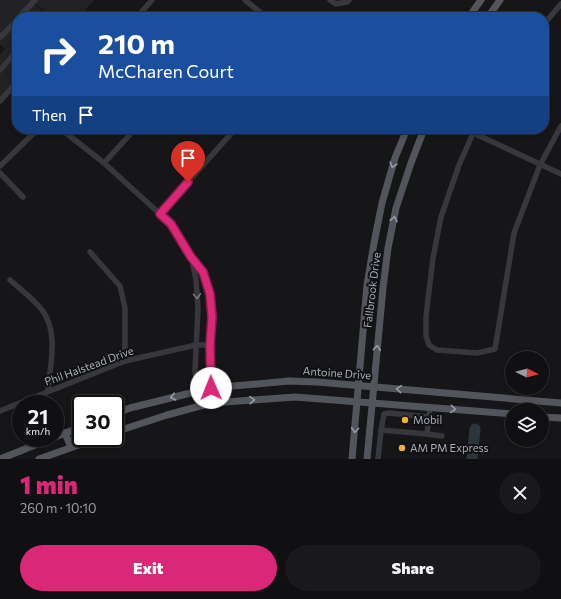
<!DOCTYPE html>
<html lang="en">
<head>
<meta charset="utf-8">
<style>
	:root { --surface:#101012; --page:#19191b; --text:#f1f3f6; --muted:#9c9d9f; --line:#303032; --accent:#db2777 }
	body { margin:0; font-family:Commissioner,sans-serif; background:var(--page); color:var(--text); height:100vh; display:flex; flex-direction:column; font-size:15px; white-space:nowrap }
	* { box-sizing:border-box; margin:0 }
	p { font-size:13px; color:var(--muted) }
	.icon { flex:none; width:22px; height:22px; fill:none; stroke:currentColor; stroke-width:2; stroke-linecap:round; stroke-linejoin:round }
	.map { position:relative; height:459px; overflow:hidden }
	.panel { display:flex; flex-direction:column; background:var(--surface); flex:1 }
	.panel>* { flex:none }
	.top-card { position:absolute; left:12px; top:12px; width:537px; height:122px; border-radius:16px; box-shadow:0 2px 6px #0003,0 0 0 1px var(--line); background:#1a4fa0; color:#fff; overflow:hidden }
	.needle { width:26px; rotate:96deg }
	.buttons { position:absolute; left:505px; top:351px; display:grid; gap:8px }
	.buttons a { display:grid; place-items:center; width:44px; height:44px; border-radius:50%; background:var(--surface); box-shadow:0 2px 6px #0003,0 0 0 1px var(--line); font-size:20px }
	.speed { position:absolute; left:12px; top:395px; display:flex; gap:8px; font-size:20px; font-weight:700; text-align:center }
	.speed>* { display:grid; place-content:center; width:52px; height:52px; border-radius:50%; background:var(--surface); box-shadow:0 2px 6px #0003,0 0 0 1px var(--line); line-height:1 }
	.speed small { font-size:10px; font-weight:400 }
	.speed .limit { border:2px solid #111; border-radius:6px; background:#fff; color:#111 }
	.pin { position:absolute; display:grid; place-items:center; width:34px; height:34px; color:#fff; margin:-41px -17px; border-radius:50% 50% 50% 0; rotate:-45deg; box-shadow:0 0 4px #0007 }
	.pin .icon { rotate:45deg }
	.me { position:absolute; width:44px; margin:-22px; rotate:359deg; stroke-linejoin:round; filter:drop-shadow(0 0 3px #0008) }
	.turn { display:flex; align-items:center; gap:14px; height:84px; padding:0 20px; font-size:18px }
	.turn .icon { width:52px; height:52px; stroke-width:2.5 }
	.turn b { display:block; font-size:28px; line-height:34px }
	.then { display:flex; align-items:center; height:38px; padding:0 20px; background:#0003; gap:8px; font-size:15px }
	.round { display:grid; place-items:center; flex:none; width:42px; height:42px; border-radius:21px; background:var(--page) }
	.overview { display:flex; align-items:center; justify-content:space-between; height:68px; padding:0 20px }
	h1 { font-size:24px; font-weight:800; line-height:30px; color:var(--accent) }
	.action { display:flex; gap:8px; margin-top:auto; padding:8px 20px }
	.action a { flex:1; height:46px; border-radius:24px; background:var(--accent); color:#fff; font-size:16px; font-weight:800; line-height:46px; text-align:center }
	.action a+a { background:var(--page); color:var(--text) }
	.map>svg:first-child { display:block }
	.built { fill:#222225 }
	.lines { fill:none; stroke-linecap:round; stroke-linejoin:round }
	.river { stroke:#2c353c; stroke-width:11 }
	.minor { stroke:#37383d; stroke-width:5.5 }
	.major { stroke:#53555c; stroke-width:7 }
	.oneway { stroke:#979ba6 }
	.oneway2 { stroke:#757881 }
	.route-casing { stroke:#8e194d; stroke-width:10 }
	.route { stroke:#db2777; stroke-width:7 }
	.poi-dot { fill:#f2b134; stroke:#111113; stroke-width:1.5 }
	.labels { text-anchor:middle; stroke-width:4; stroke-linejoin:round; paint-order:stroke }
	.street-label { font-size:11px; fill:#a8adb8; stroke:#111113 }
	.poi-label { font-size:11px; fill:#a8adb8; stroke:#111113; text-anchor:start }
</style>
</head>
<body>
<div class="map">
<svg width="561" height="459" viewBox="0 0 561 459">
	<rect width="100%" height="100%" fill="#161618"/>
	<g class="built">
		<path d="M0,0H30L48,17H17V86L0,105V55L5,49L0,44Z"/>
		<path d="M32,0H94L79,17H51Z"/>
	</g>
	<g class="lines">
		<path class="river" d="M472,459L475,429"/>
		<g class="minor">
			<path d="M245,0L266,17"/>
			<path d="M330,0L336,4L347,2L349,0"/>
			<path d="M19,17L35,0"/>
			<path d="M38,17H40"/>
			<path d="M137,17L152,0"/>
			<path d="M544,24L561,4"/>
			<path d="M0,35L1,37L17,20"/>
			<path d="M0,70L17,51"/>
			<path d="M0,101L17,82"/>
			<path d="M61,129L104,163L171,224L191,257L203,272L210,294L212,317L210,345L211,403"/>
			<path d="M465,129L561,174"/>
			<path d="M475,129L459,165L441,217L433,258L426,316V336L429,345L437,350L477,353L495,349L514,233L540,165L561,126"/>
			<path d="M104,163L135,129"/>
			<path d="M0,166L38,129"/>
			<path d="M0,173L23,197"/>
			<path d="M160,214L235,129"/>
			<path d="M90,252L120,286L125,308V361"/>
			<path d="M192,260L196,280L198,309L195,371L199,406"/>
			<path d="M10,280C20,289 34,299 42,310C59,332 50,365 48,391"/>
			<path d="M0,411L125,361L196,345H210"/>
			<path d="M381,430L384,414L389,413L429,417"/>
			<path d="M427,434L442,436"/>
			<path d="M378,459L381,430L427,434L430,407"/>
		</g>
		<g class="major">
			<path d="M469,17L481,0"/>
			<path d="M488,17L500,0"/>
			<path d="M115,414L130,408L211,388L289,381L317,382L561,403"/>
			<path d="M542,417L561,418"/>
			<path d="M115,432L167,415L211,403L295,397L512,414"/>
			<path d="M65,433L71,447"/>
			<path d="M55,437L81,427"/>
			<path d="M0,459L53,438"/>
			<path d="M39,459L98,438"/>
			<path d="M352,459L367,285L374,243L382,203L395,158L407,129"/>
			<path d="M367,459L383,288L388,248L396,208L411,163L424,129"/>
		</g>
	</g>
	<defs><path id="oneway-chevron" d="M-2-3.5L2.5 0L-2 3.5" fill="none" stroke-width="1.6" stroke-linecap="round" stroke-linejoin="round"/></defs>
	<g class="oneway">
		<use href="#oneway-chevron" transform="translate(393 165) rotate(107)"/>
		<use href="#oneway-chevron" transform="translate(394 219) rotate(-79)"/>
		<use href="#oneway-chevron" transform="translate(377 348) rotate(-85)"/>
		<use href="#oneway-chevron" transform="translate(399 389) rotate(-175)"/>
		<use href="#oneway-chevron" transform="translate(173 397) rotate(168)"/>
		<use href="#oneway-chevron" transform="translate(252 400) rotate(-4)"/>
		<use href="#oneway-chevron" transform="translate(453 409) rotate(5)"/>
		<use href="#oneway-chevron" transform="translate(355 430) rotate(95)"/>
	</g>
	<use class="oneway2" href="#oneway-chevron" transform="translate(197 296) rotate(86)"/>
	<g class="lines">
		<defs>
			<path id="route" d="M188,182L160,214L171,224L191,257L203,272L210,294L212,317L210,345L211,388"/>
		</defs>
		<use href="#route" class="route-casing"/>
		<use href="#route" class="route"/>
	</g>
	<g class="poi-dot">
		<circle cx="405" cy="420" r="4"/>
		<circle cx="402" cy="448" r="4"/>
	</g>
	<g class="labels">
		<g class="street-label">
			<text transform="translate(372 290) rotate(-83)" y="4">Fallbrook Drive</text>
			<text transform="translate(89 366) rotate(-20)" y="4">Phil Halstead Drive</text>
			<text transform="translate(337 373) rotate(4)" y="4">Antoine Drive</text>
		</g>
		<g class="poi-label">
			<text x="413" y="424">Mobil</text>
			<text x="410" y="452">AM PM Express</text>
		</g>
	</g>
</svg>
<div class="buttons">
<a><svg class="needle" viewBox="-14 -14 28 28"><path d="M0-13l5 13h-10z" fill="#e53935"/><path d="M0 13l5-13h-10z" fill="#9c9d9f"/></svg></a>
<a><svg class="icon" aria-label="layers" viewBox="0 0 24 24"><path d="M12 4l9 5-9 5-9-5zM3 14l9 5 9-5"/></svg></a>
</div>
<div class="speed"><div>21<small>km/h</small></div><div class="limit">30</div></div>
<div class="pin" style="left:188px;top:182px;background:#d93025"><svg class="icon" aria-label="arrive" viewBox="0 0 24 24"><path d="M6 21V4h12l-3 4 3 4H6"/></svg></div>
<svg class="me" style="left:211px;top:388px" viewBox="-20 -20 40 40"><circle r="19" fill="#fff"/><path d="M0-13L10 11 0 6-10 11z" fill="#db2777"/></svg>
<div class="top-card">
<div class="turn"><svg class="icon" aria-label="right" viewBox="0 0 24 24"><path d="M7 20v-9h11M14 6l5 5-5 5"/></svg><div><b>210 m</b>McCharen Court</div></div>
<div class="then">Then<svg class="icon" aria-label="arrive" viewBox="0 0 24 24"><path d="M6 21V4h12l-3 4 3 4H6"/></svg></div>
</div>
</div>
<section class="panel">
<div class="overview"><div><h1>1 min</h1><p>260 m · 10:10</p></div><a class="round"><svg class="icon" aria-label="close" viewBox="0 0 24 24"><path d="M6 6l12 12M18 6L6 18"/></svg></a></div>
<div class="action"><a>Exit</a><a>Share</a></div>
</section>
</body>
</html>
